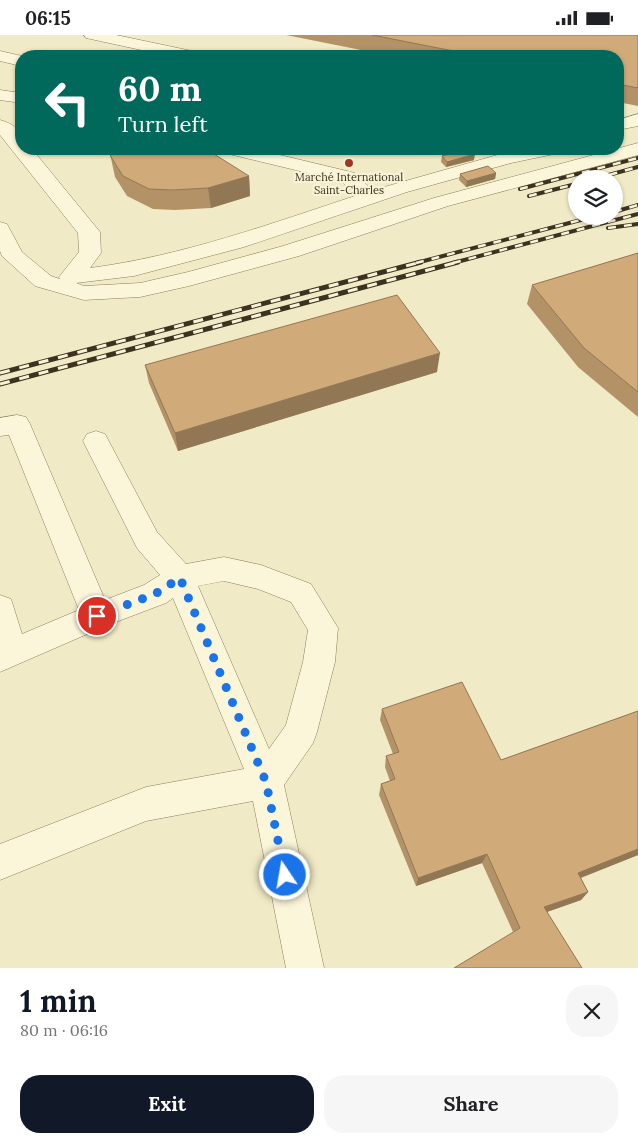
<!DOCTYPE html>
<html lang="en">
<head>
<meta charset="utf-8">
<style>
	:root { --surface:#fff; --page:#f6f6f6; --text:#202124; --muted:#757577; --accent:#111827 }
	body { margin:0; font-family:Lora,serif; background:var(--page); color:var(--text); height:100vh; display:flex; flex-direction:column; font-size:19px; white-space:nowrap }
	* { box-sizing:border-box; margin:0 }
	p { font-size:16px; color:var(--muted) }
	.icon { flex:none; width:28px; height:28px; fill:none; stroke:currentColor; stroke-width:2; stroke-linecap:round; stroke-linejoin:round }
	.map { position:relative; height:933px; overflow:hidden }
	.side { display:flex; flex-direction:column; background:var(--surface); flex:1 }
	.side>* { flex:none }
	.banner { position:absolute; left:15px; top:15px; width:609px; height:105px; border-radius:20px; box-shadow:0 1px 4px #0004; background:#00695c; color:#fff; overflow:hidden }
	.controls { position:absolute; left:568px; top:135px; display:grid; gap:10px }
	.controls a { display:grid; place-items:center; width:55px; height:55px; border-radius:50%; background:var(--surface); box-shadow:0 1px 4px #0004; font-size:25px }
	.pin { position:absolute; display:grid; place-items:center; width:42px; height:42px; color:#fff; margin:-21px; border:2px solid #fff; border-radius:50%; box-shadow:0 1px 5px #0007 }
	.me { position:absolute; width:55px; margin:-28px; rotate:348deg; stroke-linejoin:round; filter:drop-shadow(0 0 4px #0008) }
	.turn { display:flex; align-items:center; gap:18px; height:105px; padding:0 20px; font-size:22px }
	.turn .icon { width:65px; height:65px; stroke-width:2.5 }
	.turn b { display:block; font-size:35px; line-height:42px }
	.round { display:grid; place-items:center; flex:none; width:52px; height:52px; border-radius:20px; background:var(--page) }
	.overview { display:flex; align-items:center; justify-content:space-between; height:85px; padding:0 20px }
	h1 { font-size:30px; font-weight:800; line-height:38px; color:var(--accent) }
	.cta { display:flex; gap:10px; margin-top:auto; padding:10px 20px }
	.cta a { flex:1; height:58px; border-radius:20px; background:var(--accent); color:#fff; font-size:20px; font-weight:800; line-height:58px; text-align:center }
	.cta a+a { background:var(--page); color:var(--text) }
	.status { display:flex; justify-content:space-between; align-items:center; height:35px; padding:0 25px; background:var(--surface); direction:ltr }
	.status svg { height:14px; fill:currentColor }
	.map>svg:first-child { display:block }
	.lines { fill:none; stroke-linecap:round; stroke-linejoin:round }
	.minor-casing { stroke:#8d7d5a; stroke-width:1 }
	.minor { fill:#fbf6da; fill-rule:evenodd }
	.rail-far1-casing { stroke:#3d321f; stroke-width:4 }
	.rail-casing { stroke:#3d321f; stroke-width:5 }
	.rail-far1 { stroke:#f8f3d6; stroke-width:2.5; stroke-dasharray:8; stroke-linecap:butt }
	.rail { stroke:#f8f3d6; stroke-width:3; stroke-dasharray:10; stroke-linecap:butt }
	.wall { fill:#b49268 }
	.shaded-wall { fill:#927755 }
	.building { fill:#d1aa79; stroke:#927755 }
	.route { stroke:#1a73e8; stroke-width:9; stroke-dasharray:0 16.2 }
	.poi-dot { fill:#a03726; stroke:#f8f3d6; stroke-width:2 }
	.labels { text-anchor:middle; stroke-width:4.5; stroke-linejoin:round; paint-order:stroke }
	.far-poi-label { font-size:11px; fill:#3d321f; stroke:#f8f3d6 }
</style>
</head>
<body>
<div class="status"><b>06:15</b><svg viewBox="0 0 49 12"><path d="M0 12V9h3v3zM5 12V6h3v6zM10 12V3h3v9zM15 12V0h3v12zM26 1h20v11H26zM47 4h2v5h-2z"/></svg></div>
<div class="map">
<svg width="638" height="933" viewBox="0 0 638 933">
	<rect width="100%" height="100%" fill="#f1eac6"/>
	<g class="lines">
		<defs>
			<g id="minor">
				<path d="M84,0H116L192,16L198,17L200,21H169L86,3Z"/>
				<path d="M0,16L22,21L21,31L0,26Z"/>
				<path d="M0,55L21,58V68L0,65Z"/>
				<path d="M638,79V91L618,95V85Z"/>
				<path d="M0,85C18,90 21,97 21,114H32L100,197L101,218L90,233C182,221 270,189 358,160L354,159L341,146L225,118L223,114H255L355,138L368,151L370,156L508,117L525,114H562L559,118L511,128L407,157L244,212L134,241L76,248L84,251L140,248L188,237L283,211L434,163L638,108V120L448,171L299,221L189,251L140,262L84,265L35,251L2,221L0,216V187L7,189L22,217L51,241L60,244L59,242L79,217L78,198L0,100Z"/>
				<path d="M17,380L26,382L30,389L105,565L144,550L160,540L137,513L83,406L87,399L96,396L105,399L157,497L186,529L224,522L261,530L311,549L338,593L335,627L317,697L313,708L284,750L324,933H286L253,766L146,786L0,845V809L146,752L244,734L173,563L166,568L108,590L0,637V560L11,564L22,599L79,575L9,400L0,401V383ZM224,546L258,554L291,567L308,595L303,627L286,690L269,714L198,551Z"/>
			</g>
		</defs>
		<use href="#minor" class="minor-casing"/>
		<use href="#minor" class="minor"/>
		<defs>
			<g id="rail-far1">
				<path d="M594,144L638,132"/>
				<path d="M520,154L638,123"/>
				<path d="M529,161L576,149"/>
				<path d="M614,177L638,170"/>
				<path d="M608,193L638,189"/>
				<path d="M416,228L596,181"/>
				<path d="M453,228L638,179"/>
			</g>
			<g id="rail">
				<path d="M0,338L421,227"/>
				<path d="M0,349L458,227"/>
			</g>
		</defs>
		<use href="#rail-far1" class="rail-far1-casing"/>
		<use href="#rail" class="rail-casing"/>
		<use href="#rail-far1" class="rail-far1"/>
		<use href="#rail" class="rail"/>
	</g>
	<g class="wall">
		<path d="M286,0H638V71L618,67V21H391Z"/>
		<path d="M109,114L249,141L250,161L211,173L175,175L153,174L127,161L115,142Z"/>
		<path d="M442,121L474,125L446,132L441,127Z"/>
		<path d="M496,138L495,144L466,152L459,145L460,139Z"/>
		<path d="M638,218V382L578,332L527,269L532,250Z"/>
		<path d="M145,330L437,337L178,416L149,348Z"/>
		<path d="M382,674L501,725L638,676V820L581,843L588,857L581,865L547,877L513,897L482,828L416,851L379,760L381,749L390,746L385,732L386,721L393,719L380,685Z"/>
	</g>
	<g class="shaded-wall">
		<path d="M475,119L474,125L446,132L447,127Z"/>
		<path d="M496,138L495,144L466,152L467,146Z"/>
		<path d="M249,141L250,161L211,173L208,153Z"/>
		<path d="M440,318L437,337L178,416L175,398Z"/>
		<path d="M638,814V820L572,846L578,838Z"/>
		<path d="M487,819L482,828L416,851L418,843Z"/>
		<path d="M588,857L581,865L538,880L544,872Z"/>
	</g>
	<g class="building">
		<path d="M372,0H638V53L618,49V21H479Z"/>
		<path d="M109,114H206L249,141L208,153L172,155L149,154L123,141L111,122Z"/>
		<path d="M469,114L475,119L447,127L442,121Z"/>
		<path d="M488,131L496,138L467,146L460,139Z"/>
		<path d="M638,218V357L584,313L532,250Z"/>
		<path d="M397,260L440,318L175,398L145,330Z"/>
		<path d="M462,647L501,725L638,676V814L578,838L588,857L544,872L582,933H454L520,893L487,819L418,843L381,749L395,744L386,721L399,717L382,674Z"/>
	</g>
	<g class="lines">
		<path class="route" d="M97,581L155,559L180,543L266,747L285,840"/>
	</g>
	<circle class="poi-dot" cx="349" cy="128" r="5"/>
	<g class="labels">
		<g class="far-poi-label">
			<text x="349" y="146">Marché International<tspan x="349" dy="13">Saint-Charles</tspan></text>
		</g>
	</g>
</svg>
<div class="controls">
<a><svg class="icon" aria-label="layers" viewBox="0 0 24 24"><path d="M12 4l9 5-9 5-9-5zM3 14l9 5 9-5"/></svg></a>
</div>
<div class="pin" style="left:97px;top:581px;background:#d93025"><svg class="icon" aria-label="arrive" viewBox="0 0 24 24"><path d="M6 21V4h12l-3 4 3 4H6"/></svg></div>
<svg class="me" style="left:285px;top:840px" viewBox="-20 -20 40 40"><circle r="17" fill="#1a73e8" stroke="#fff" stroke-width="3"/><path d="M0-11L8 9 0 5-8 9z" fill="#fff"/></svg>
<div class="banner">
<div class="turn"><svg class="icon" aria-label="left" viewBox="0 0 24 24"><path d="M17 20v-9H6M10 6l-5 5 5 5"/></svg><div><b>60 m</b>Turn left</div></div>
</div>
</div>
<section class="side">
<div class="overview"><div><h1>1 min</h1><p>80 m · 06:16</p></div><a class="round"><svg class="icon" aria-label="close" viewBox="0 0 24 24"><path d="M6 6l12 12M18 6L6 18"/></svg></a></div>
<div class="cta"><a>Exit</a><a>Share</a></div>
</section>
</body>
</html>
